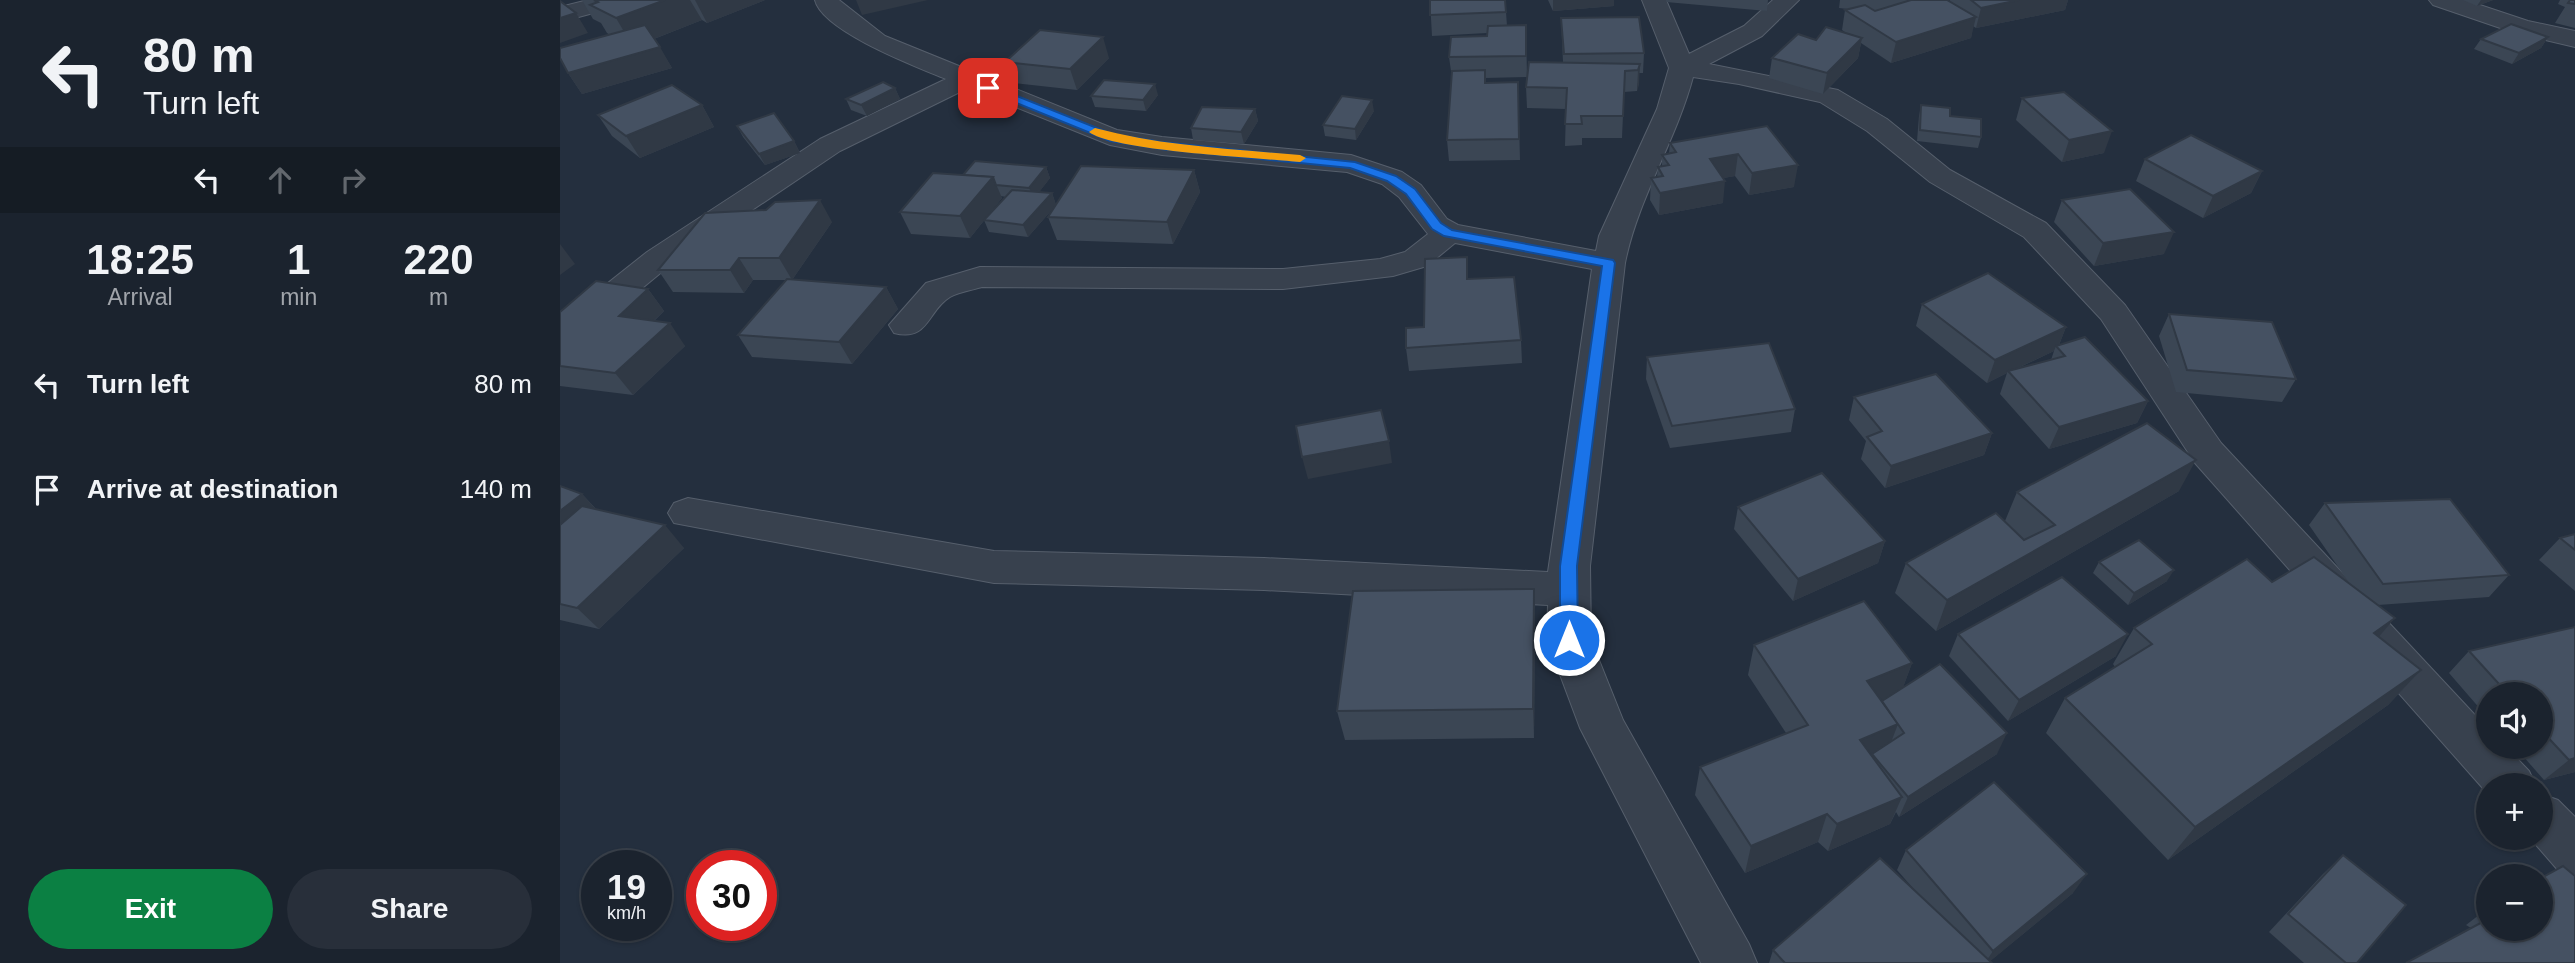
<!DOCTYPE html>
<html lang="en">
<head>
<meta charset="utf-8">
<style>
	:root { --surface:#1b232e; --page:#282f3a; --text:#f1f3f6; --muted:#a0a4aa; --line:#39404a; --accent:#0b8043 }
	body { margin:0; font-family:Arial,sans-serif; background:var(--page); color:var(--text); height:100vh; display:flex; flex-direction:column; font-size:26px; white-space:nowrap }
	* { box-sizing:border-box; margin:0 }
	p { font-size:23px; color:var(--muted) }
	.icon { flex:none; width:38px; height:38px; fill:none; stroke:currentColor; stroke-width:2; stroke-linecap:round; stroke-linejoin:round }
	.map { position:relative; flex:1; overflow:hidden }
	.sheet { display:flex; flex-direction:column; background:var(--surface); width:560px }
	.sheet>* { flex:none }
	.top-card { background:#1b232e; color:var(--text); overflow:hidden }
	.fabs { position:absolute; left:1916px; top:682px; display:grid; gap:14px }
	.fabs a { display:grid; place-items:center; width:77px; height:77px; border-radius:50%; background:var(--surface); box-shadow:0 2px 5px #0004,0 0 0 2px var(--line); font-size:35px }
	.speed { position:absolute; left:21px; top:850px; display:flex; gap:14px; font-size:35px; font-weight:700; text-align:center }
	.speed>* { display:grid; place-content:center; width:91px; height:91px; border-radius:50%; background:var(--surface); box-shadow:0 2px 5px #0004,0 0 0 2px var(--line); line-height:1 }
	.speed small { font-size:18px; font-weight:400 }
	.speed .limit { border:10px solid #d22; background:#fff; color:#111 }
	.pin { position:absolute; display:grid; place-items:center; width:60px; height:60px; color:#fff; margin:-30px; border-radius:14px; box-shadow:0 4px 10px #0006 }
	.me { position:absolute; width:77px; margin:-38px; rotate:0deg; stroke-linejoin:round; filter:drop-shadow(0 0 5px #0008) }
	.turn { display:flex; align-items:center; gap:24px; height:147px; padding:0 28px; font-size:32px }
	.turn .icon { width:91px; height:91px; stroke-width:2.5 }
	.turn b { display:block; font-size:49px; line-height:60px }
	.lanes { display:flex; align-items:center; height:66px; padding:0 28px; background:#0003; justify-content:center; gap:35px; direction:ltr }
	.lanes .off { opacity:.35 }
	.eta { display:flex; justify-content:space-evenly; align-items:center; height:119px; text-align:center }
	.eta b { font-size:42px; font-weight:700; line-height:49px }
	.cta { display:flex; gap:14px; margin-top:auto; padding:14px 28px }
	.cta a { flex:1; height:80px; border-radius:42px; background:var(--accent); color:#fff; font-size:28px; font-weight:700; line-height:80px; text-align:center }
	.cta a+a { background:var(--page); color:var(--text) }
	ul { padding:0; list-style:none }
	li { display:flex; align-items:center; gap:21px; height:105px; padding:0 28px }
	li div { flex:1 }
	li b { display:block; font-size:26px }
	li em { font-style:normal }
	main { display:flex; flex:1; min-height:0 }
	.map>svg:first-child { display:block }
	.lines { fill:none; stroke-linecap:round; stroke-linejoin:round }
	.street-casing { stroke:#565f6c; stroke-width:2 }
	.street { fill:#38414e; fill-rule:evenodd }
	.wall { fill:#3b4654; fill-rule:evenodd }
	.shaded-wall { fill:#303945 }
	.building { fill:#455162; stroke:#303945; stroke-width:2 }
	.route { fill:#1a73e8; stroke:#114b97; stroke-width:2 }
	.slow { fill:#f59e0b }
</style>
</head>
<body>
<main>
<section class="sheet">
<div class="top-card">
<div class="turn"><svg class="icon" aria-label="left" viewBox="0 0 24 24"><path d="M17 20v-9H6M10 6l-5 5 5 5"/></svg><div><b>80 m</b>Turn left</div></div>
<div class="lanes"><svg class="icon" aria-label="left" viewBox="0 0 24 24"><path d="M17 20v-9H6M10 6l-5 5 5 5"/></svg><svg class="icon off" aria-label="ahead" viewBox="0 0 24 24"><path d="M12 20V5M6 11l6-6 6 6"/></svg><svg class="icon off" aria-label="right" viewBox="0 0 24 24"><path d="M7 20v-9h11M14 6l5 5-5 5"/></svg></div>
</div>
<div class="eta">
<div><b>18:25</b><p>Arrival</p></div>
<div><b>1</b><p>min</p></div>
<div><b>220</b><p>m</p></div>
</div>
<ul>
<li><svg class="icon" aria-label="left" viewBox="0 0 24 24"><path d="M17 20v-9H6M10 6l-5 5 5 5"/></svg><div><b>Turn left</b></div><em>80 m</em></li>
<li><svg class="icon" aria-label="arrive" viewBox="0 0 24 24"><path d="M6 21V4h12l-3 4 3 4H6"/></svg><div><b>Arrive at destination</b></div><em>140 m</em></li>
</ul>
<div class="cta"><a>Exit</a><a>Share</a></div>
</section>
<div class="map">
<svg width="2015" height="963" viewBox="0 0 2015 963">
	<rect width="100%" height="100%" fill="#242f3e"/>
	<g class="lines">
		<defs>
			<g id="street">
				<path d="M28,0H67L63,5L0,22V7Z"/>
				<path d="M255,0H279L325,36L557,130L602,137L791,155L842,172L861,185L887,219L898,225L1036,251L1039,236L1097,109L1109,68L1082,0H1106L1129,54L1184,26L1213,0H1239L1202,36L1149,64L1278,90L1327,119L1390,170L1486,223L1565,305L1661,443L1928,729V747H1946L1969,771L1976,786H1928V794L1635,463L1541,319L1464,237L1370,182L1307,131L1260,102L1179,84L1133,77C1116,141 1078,198 1065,263L1030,566L1031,640L1063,720L1189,944L1197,963H1141L1020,728L987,640L988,605L704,590L434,583L114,523L108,513L114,503L128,498L434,551L704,558L988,572L1032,269L895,243L867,266L833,276L723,289L422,287C412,290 399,292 390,297C367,311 369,342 334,333L329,325L366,283L420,267L723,269L820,259L845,252L868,234L839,197L822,184L787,172L602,155L550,145L408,88L280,151L109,266L12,346L0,349V321L87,252L260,139L386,79C357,67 262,31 255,0Z"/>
				<path d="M1869,0H1905L1968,21L2015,31V47L1952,32L1873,5Z"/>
				<path d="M1981,794L1998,800L2015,817V875L1997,869L1970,838H1981Z"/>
			</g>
		</defs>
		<use href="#street" class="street-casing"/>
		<use href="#street" class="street"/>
	</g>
	<g class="wall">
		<path d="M22,0H205L147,23L142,20L94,39L112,68L22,94L8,73L50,35L47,33L41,23L33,19Z"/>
		<path d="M870,0L946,12L947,26L966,25L967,77L925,78V83L958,82L960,160L889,161L887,140L892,78L889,57L927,36V33L872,36Z"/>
		<path d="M988,0H1054V6L993,11Z"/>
		<path d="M1106,0H1208L1207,11L1106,2Z"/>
		<path d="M1280,0H1387L1389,2L1390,0H1508L1505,10L1416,28L1413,26L1411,38L1331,63L1301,43L1298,58L1263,94L1209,78L1212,58L1256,40L1286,33L1282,30L1285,10L1288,9L1279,8Z"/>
		<path d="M1903,0H1933L1917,6Z"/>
		<path d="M2000,0H2015V28L1995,23L2005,7L1998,4Z"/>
		<path d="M1001,18L1084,53L1083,73H1079L1077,91L1064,92L1062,138H1022V145L1005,146L1006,109L967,108L966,87L1003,62Z"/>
		<path d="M1988,37L1981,48L1952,64L1914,49L1921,39Z"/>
		<path d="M549,58L517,90L453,83L445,62Z"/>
		<path d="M335,88L340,99L307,116L291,110L286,99Z"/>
		<path d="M598,95L586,111L535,107L531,96Z"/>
		<path d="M1462,98L1544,153L1502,162L1456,120Z"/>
		<path d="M142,105L154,127L80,158L52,136L38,115Z"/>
		<path d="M1361,105L1421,137L1418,148L1357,141L1359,116Z"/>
		<path d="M695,109L698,121L684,144L633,140L631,128Z"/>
		<path d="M814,111L796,140L765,136L763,125Z"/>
		<path d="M177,126L234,141L240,153L205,165L183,137Z"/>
		<path d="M1207,126L1234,187L1189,195L1175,176L1163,178V203L1099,215L1090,200L1091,178L1097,177L1098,167L1102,166V155L1109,153L1110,143Z"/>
		<path d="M1585,159L1702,171L1691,193L1643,218L1576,181Z"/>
		<path d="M486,167L490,178L479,192L492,193L496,205L468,237L429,232L424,220L446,197L441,196L442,198L410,238L351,234L340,212L403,175Z"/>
		<path d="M634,170L640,192L613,244L497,240L488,217Z"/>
		<path d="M1502,200L1604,254L1534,266L1494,222Z"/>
		<path d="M272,222L232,280L326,287L338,309L292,364L192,357L178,335L226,280H193L184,293L113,292L98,270Z"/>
		<path d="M909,279L961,340L962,363L849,371L846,348L864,327Z"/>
		<path d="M88,289L104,311L94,321L125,346L73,395L0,386V312Z"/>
		<path d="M1362,304L1506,327L1499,345L1588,401L1577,423L1489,449L1440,394L1447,373L1427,383L1356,326ZM1494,351L1491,360L1458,368Z"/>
		<path d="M1609,314L1736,379L1722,402L1616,392L1599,336Z"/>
		<path d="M1087,357L1235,409L1231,432L1110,448L1086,379Z"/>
		<path d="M1294,397L1432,433L1424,455L1325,488L1301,459L1306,441L1289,420Z"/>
		<path d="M0,486L22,494L36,509L124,548L39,629L0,620Z"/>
		<path d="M1619,491L1376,631L1335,593L1346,563L1445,521L1457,492Z"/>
		<path d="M1765,503L1949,575L1929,597L1818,605L1819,637L1861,670L1828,705L1608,860L1486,733L1505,698L1555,667L1553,664L1574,628L1712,582L1790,584L1749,525Z"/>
		<path d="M1178,507L1325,541L1318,563L1233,601L1174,529Z"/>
		<path d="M2015,534V591L1979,560L2000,538Z"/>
		<path d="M1539,562L1607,581L1568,605L1533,573Z"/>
		<path d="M974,589L975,619L974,738L785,740L777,711Z"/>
		<path d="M2015,627V772L1984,780L1955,747H1981V695H1928V718L1889,673L1909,651Z"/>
		<path d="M1398,634L1556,656L1448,721L1389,656Z"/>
		<path d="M1194,645L1352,663L1343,687L1437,754L1339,817L1336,812L1330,824L1268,851L1258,842L1185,873L1135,795L1140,767L1226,733L1188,675Z"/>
		<path d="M1346,850L1513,893L1430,961L1432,963H1209L1213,950L1358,894L1337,870Z"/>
		<path d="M1783,855L1797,963H1744L1709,932L1763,874Z"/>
		<path d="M1928,908V929L1911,928L1906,925Z"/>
	</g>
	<g class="shaded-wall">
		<path d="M105,0H130L142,20L73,47L56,18Z"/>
		<path d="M135,0H205L147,23Z"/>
		<path d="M296,0H368L302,15Z"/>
		<path d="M993,0H1054V6L993,11Z"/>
		<path d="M1459,0H1508L1505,10L1416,28L1421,8Z"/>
		<path d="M1921,0H1933L1917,6Z"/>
		<path d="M16,13L28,33L0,43V18Z"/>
		<path d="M1416,17L1411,38L1331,63L1336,42Z"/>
		<path d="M543,37L549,58L517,90L510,69Z"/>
		<path d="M1988,37L1981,48L1952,64L1959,53Z"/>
		<path d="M1302,38L1298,58L1263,94L1267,73Z"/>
		<path d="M100,47L112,68L22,94L8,73Z"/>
		<path d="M1080,64L1079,85L1077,91L1078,70Z"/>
		<path d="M595,84L598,95L586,111L583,100Z"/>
		<path d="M335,88L340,99L307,116L301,105Z"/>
		<path d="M812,100L814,111L796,140L795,129Z"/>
		<path d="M142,105L154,127L80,158L66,136Z"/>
		<path d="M695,109L698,121L684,144L681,132Z"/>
		<path d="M1552,131L1544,153L1502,162L1509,140Z"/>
		<path d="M234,141L240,153L205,165L199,154Z"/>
		<path d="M1178,154L1175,176L1148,181L1150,159Z"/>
		<path d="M1238,165L1234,187L1189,195L1192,173Z"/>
		<path d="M486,167L490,178L474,199L469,188Z"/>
		<path d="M634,170L640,192L613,244L607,222Z"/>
		<path d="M1702,171L1691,193L1643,218L1653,196Z"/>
		<path d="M433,177L442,198L410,238L400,216Z"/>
		<path d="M1165,181L1163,203L1099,215L1100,193Z"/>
		<path d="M492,193L496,205L468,237L463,225Z"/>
		<path d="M260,200L272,222L232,280L219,258Z"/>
		<path d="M1614,232L1604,254L1534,266L1543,243Z"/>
		<path d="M0,244L15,264L0,275Z"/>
		<path d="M179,258L193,280L184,293L170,270Z"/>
		<path d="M326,287L338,309L292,364L279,342Z"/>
		<path d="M88,289L104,311L75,338L59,316Z"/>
		<path d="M110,323L125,346L73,395L55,373Z"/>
		<path d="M1506,327L1498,347L1496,346L1494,351L1449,372L1448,371L1447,373L1427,383L1435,360Z"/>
		<path d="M1588,401L1577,423L1489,449L1499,427Z"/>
		<path d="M1432,433L1424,455L1325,488L1331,466Z"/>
		<path d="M829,441L832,463L748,479L742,457Z"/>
		<path d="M1636,460L1619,491L1376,631L1387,600Z"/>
		<path d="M22,494L42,516L0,550V511Z"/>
		<path d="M105,525L124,548L39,629L17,608Z"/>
		<path d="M1325,541L1318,563L1233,601L1238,579Z"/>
		<path d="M1614,570L1607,581L1568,605L1574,593Z"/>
		<path d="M974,589L975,619L974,738L973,709Z"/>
		<path d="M1835,618L1804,654L1814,633Z"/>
		<path d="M1568,634L1556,656L1448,721L1459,700Z"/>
		<path d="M1352,663L1341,693L1298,711L1307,681Z"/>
		<path d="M1861,670L1828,705L1608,860L1635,827Z"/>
		<path d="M1338,724L1327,753L1312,754L1310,760L1300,740Z"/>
		<path d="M1447,733L1437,754L1339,817L1348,797Z"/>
		<path d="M2015,758V772L1984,780L2009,760Z"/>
		<path d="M1342,797L1330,824L1268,851L1277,824Z"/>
		<path d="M1267,814L1258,842L1185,873L1191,846Z"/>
		<path d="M1527,874L1513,893L1428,963H1425L1433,951Z"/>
	</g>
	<g class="building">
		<path d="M34,0H105L56,18L30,5L38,2Z"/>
		<path d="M870,0H945L946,12L870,15Z"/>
		<path d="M1351,0H1387L1416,17L1336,42L1285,10L1305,5L1315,11Z"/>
		<path d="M1411,0H1459L1421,8Z"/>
		<path d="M2010,0H2015V4L2008,3Z"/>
		<path d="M0,1L16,13L0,18Z"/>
		<path d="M1079,17L1084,53L1004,54L1001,18Z"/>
		<path d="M1951,24L1988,37L1959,53L1921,39Z"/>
		<path d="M85,25L100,47L8,73L0,58V48Z"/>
		<path d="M966,25V56L889,57L891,37L927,36L928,26Z"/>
		<path d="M1266,27L1302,38L1267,73L1212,58L1238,34L1256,40Z"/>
		<path d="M480,30L543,37L510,69L445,62Z"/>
		<path d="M969,62L1080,64L1078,70L1065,71L1063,116H1021L1022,124H1005L1007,88L966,87Z"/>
		<path d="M925,70V83L958,82L959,139L887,140L892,71Z"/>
		<path d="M544,80L595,84L583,100L531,96Z"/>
		<path d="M323,82L335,88L301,105L286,99Z"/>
		<path d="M112,85L142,105L66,136L38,115Z"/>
		<path d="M1504,92L1552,131L1509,140L1462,98Z"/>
		<path d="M782,96L812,100L795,129L763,125Z"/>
		<path d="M1361,105L1390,108V116L1421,119V137L1360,130Z"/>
		<path d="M642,107L695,109L681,132L631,128Z"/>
		<path d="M214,113L234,141L199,154L177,126Z"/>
		<path d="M1207,126L1238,165L1192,173L1178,154L1150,159L1165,181L1100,193L1091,178L1103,176L1098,167L1109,165L1102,155L1116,152L1110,143Z"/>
		<path d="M1631,135L1702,171L1653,196L1585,159Z"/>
		<path d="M415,161L486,167L469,188L436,185L433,177L403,175Z"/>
		<path d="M521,166L634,170L607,222L488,217Z"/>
		<path d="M373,173L433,177L400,216L340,212Z"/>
		<path d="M1570,189L1614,232L1543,243L1502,200Z"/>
		<path d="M452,190L492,193L463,225L424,220Z"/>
		<path d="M260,200L219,258H179L170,270H98L145,213L206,210L215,202Z"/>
		<path d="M907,257V279L954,277L961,340L846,348V328L864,327L865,259Z"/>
		<path d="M1428,273L1506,327L1435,360L1362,304Z"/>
		<path d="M227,279L326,287L279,342L178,335Z"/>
		<path d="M36,281L88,289L59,316L110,323L55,373L0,366V312Z"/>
		<path d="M1609,314L1712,322L1736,379L1627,370Z"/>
		<path d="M1525,337L1588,401L1499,427L1448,371L1505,356L1496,346Z"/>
		<path d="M1209,343L1235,409L1112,426L1087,357Z"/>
		<path d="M1376,374L1432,433L1331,466L1307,437L1322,431L1294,397Z"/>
		<path d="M821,410L829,441L742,457L736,426Z"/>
		<path d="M1587,423L1636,460L1387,600L1346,563L1436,513L1464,540L1495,525L1457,492Z"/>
		<path d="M1262,473L1325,541L1238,579L1178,507Z"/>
		<path d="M0,486L22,494L0,511Z"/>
		<path d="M1890,499L1949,575L1823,584L1765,503Z"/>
		<path d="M22,506L105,525L17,608L0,604V525Z"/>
		<path d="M2015,534V550L2000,538Z"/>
		<path d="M1579,540L1614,570L1574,593L1539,562Z"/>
		<path d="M1754,557L1835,618L1814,633L1861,670L1635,827L1505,698L1592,644L1574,628L1687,559L1712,582Z"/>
		<path d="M1502,577L1568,634L1459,700L1398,634Z"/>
		<path d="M974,589L973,709L777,711L793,591Z"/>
		<path d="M1304,601L1352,663L1307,681L1338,724L1300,740L1342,797L1277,824L1267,814L1191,846L1140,767L1248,725L1194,645Z"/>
		<path d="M2015,627V758L2009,760L1981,730V695H1949L1909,651Z"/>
		<path d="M1380,664L1447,733L1348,797L1312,754L1344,733L1322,701Z"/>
		<path d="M1434,782L1527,874L1433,951L1346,850Z"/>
		<path d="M1783,855L1846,905L1797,963H1786L1728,914Z"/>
		<path d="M1320,858L1432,963H1225L1213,950Z"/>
		<path d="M2003,866L2015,876V963H1846L1928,919V929H1981V878Z"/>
	</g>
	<path class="route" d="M424,86H432L552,134L601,142L795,162L836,176L855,189L881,223L892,230L1053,260L1055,263L1017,566L1018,640L1015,645L1009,647L1003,645L1000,640V566L1042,266L884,236L872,229L846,194L827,181L790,168L601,149L550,141L424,90Z"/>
	<path class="slow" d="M535,128C601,146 672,149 740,155L746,158L740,162C701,158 553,151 529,132Z"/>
</svg>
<div class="fabs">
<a><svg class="icon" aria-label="sound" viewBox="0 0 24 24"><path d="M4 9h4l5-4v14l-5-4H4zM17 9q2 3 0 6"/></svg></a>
<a>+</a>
<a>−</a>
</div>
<div class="speed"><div>19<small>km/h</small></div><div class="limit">30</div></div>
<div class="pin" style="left:428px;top:88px;background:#d93025"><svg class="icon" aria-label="arrive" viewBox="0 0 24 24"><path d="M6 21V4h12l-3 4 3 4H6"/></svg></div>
<svg class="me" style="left:1009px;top:640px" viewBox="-20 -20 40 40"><circle r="17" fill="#1a73e8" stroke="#fff" stroke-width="3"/><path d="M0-11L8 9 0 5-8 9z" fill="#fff"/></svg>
</div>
</main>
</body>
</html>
